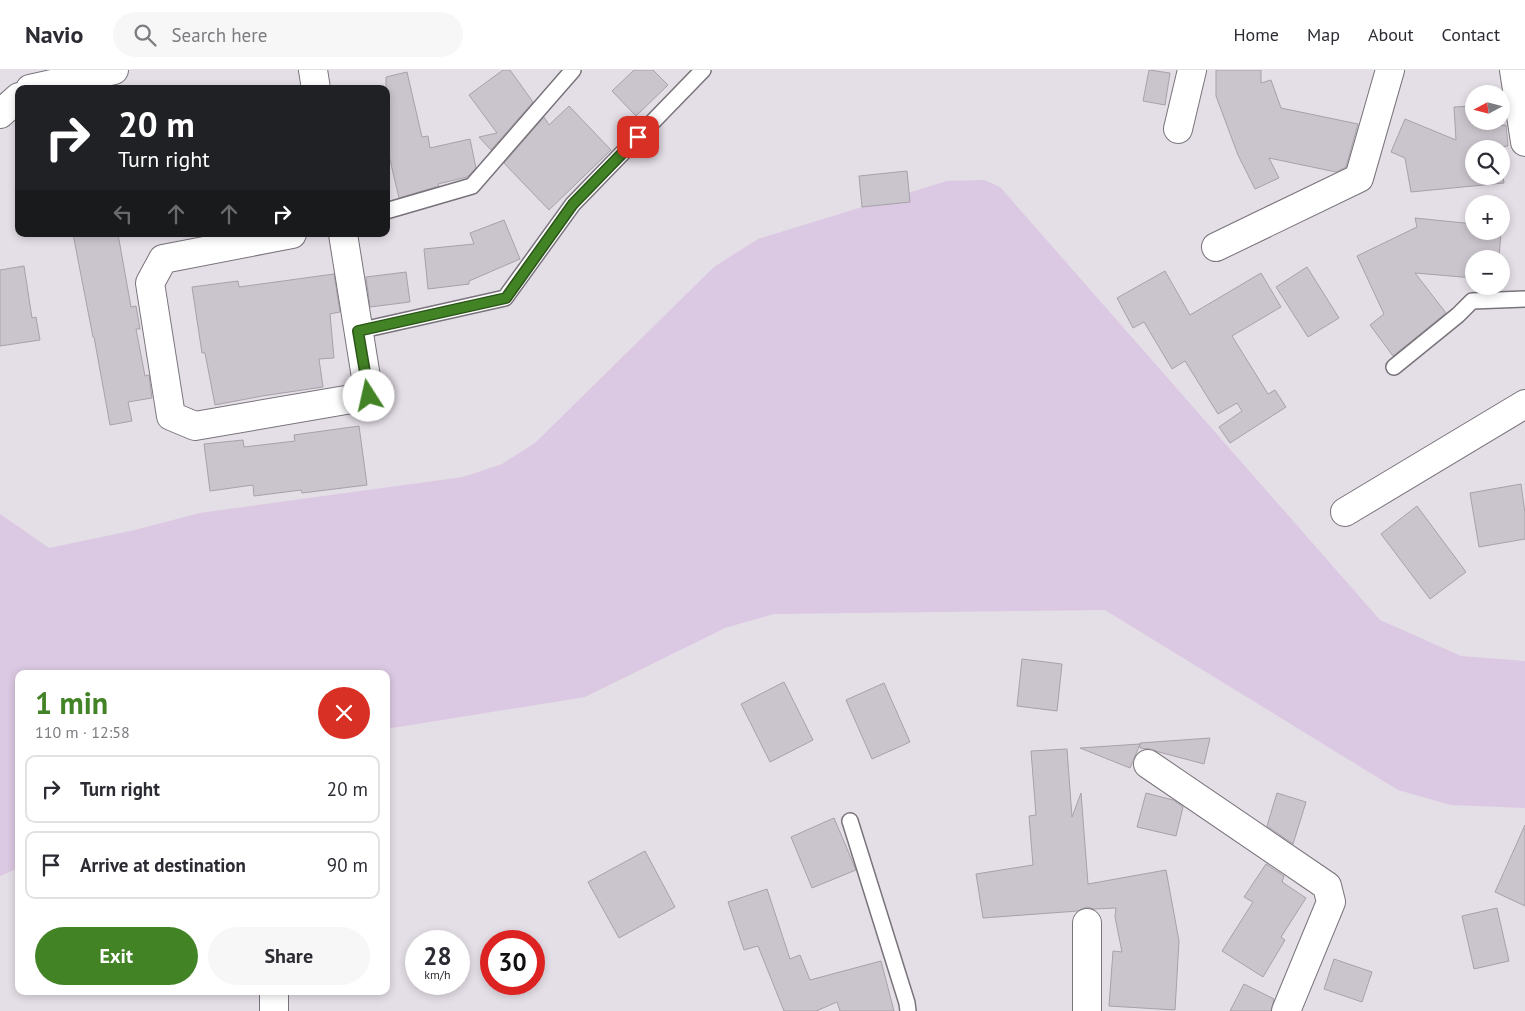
<!DOCTYPE html>
<html lang="en">
<head>
<meta charset="utf-8">
<style>
	:root { --surface:#fff; --page:#f7f7f7; --text:#2b2b33; --muted:#7c7c81; --line:#e1e1e2; --accent:#428325 }
	body { margin:0; font-family:"PT Sans",sans-serif; background:var(--page); color:var(--text); height:100vh; display:flex; flex-direction:column; font-size:19px; white-space:nowrap }
	* { box-sizing:border-box; margin:0 }
	p { font-size:16px; color:var(--muted) }
	.icon { flex:none; width:28px; height:28px; fill:none; stroke:currentColor; stroke-width:2; stroke-linecap:round; stroke-linejoin:round }
	.map { position:relative; flex:1; overflow:hidden }
	.sheet { position:absolute; left:15px; top:600px; width:375px; height:325px; display:flex; flex-direction:column; background:var(--surface); border-radius:10px; box-shadow:0 2px 8px #0003 }
	.sheet>* { flex:none }
	.guide { position:absolute; left:15px; top:15px; width:375px; height:152px; border-radius:10px; box-shadow:0 2px 8px #0003; background:#202124; color:#fff; overflow:hidden }
	.needle { width:32px; rotate:263deg }
	.fabs { position:absolute; left:1465px; top:15px; display:grid; gap:10px }
	.fabs a { display:grid; place-items:center; width:45px; height:45px; border-radius:50%; background:var(--surface); box-shadow:0 2px 8px #0003; font-size:25px }
	.speed { position:absolute; left:405px; top:860px; display:flex; gap:10px; font-size:25px; font-weight:700; text-align:center }
	.speed>* { display:grid; place-content:center; width:65px; height:65px; border-radius:50%; background:var(--surface); box-shadow:0 2px 8px #0003; line-height:1 }
	.speed small { font-size:12px; font-weight:400 }
	.speed .limit { border:8px solid #d22; background:#fff; color:#111 }
	.pin { position:absolute; display:grid; place-items:center; width:42px; height:42px; color:#fff; margin:-21px; border-radius:10px; box-shadow:0 2px 8px #0006 }
	.me { position:absolute; width:55px; margin:-28px; rotate:350deg; stroke-linejoin:round; filter:drop-shadow(0 0 4px #0008) }
	.turn { display:flex; align-items:center; gap:18px; height:105px; padding:0 20px; font-size:22px }
	.turn .icon { width:65px; height:65px; stroke-width:2.5 }
	.turn b { display:block; font-size:35px; line-height:42px }
	.lanes { display:flex; align-items:center; height:48px; padding:0 20px; background:#0003; justify-content:center; gap:25px; direction:ltr }
	.lanes .off { opacity:.35 }
	.round { display:grid; place-items:center; flex:none; width:52px; height:52px; border-radius:26px; background:var(--page) }
	.head { display:flex; align-items:center; justify-content:space-between; height:85px; padding:0 20px }
	h1 { font-size:30px; font-weight:800; line-height:38px; color:var(--accent) }
	.primary-button { display:flex; gap:10px; margin-top:auto; padding:10px 20px }
	.primary-button a { flex:1; height:58px; border-radius:30px; background:var(--accent); color:#fff; font-size:20px; font-weight:800; line-height:58px; text-align:center }
	.primary-button a+a { background:var(--page); color:var(--text) }
	ul { padding:0; list-style:none }
	li { display:flex; align-items:center; gap:15px; height:68px; margin:0 10px 8px; padding:0 10px; border:2px solid var(--line); border-radius:10px }
	li div { flex:1 }
	li b { display:block; font-size:19px }
	li em { font-style:normal }
	header { display:flex; align-items:center; gap:30px; box-sizing:border-box; height:70px; padding:0 25px; background:var(--surface); border-bottom:1px solid var(--line) }
	header strong { font-size:24px }
	nav { display:flex; gap:28px; margin-inline-start:auto; font-size:18px }
	.search { width:350px; height:45px; background:var(--page); display:flex; align-items:center; gap:12px; box-sizing:border-box; padding:0 18px; border-radius:28px; color:var(--muted); font-size:19px }
	.map>svg:first-child { display:block }
	.green { fill:#dbc8e2 }
	.building { fill:#cac4cc; stroke:#a7a1a9 }
	.lines { fill:none; stroke-linecap:round; stroke-linejoin:round }
	.service-casing { stroke:#79737b; stroke-width:18 }
	.minor-casing { stroke:#79737b; stroke-width:30 }
	.service { stroke:#fff; stroke-width:15 }
	.minor { stroke:#fff; stroke-width:28 }
	.route-casing { stroke:#2b5518; stroke-width:12 }
	.route { stroke:#428325; stroke-width:9 }
</style>
</head>
<body>
<header>
<strong>Navio</strong>
<div class="search"><svg class="icon" aria-label="search" viewBox="0 0 24 24"><circle cx="10" cy="10" r="6"/><path d="M15 15l6 6"/></svg>Search here</div>
<nav><a>Home</a><a>Map</a><a>About</a><a>Contact</a></nav>
</header>
<div class="map">
<svg width="1525" height="941" viewBox="0 0 1525 941">
	<rect width="100%" height="100%" fill="#e4dee6"/>
	<path class="green" d="M984,110L1000,117L1380,550L1461,586L1525,591V738L1451,735L1398,720L1105,540L774,544L725,558L585,627L386,659V604H19V798L0,806V444L49,478L135,460L200,443L463,407L502,394L535,373L714,197L758,169L947,111Z"/>
	<g class="building">
		<path d="M503,0H510L533,32L491,80L479,67L497,63L469,25Z"/>
		<path d="M634,0H653L668,15L636,46L612,21Z"/>
		<path d="M1149,0L1170,3L1165,35L1143,31Z"/>
		<path d="M1216,0H1261V13L1271,10L1281,38L1358,54L1346,97L1336,102L1269,88L1279,108L1255,119L1238,85L1216,26Z"/>
		<path d="M407,2L422,67L428,66L430,78L470,69L476,98L467,107L438,114L439,116L399,128L386,73V7Z"/>
		<path d="M569,36L611,80L549,140L504,93L544,47L549,55Z"/>
		<path d="M1474,36V51H1497V56L1506,55L1508,76L1500,77V79H1474V106H1501V92L1504,113L1411,122L1405,88L1391,82L1405,49L1456,70L1454,37Z"/>
		<path d="M907,101L910,132L862,137L859,106Z"/>
		<path d="M1415,148L1474,154V161H1501L1499,189H1474V208L1415,203L1446,243L1393,286L1370,255L1384,244L1357,186L1417,157Z"/>
		<path d="M504,150L520,189L469,211V214L428,219L424,179L474,174L470,163Z"/>
		<path d="M73,164H118L131,237L136,236L140,259H136L145,306L149,305L152,328L128,332L132,351L110,355L94,267H93Z"/>
		<path d="M24,196L32,248L36,247L40,270L0,276V200Z"/>
		<path d="M1307,197L1339,248L1308,267L1276,217Z"/>
		<path d="M1165,201L1190,245L1261,203L1281,237L1232,266L1268,324L1275,320L1286,337L1230,373L1219,357L1242,341L1237,333L1218,344L1185,291L1172,299L1144,252L1133,258L1117,228Z"/>
		<path d="M406,202L410,232L370,237L366,207Z"/>
		<path d="M334,204L340,242L330,244L334,288L319,289L323,317L262,326L215,335L205,283H202L192,217L238,211L239,217Z"/>
		<path d="M359,356L367,415L302,423L301,420L254,426L253,415L210,421L204,374L243,370L244,377L295,371L294,365Z"/>
		<path d="M1521,414L1525,443V469L1479,477L1470,423Z"/>
		<path d="M1417,436L1466,502L1430,529L1381,464Z"/>
		<path d="M1022,589L1062,594L1057,641L1017,636Z"/>
		<path d="M784,612L813,670L770,692L741,634Z"/>
		<path d="M884,613L910,672L872,689L846,630Z"/>
		<path d="M1210,668L1204,694L1159,682L1150,679L1140,678V673Z"/>
		<path d="M1140,674L1130,698L1080,678Z"/>
		<path d="M1067,679L1072,747L1081,723L1088,814L1166,800L1179,871L1175,940L1109,936L1113,881L1122,882L1115,847L1116,838L1094,839L1087,837L1078,841L983,848L976,804L1033,795L1029,746L1036,745L1031,681Z"/>
		<path d="M1146,723L1173,730L1183,737L1176,766L1137,757Z"/>
		<path d="M1277,723L1306,732L1293,774L1267,756Z"/>
		<path d="M834,748L856,800L812,818L791,767Z"/>
		<path d="M1525,755V836L1495,822Z"/>
		<path d="M645,781L675,837L619,868L588,812Z"/>
		<path d="M1266,794L1284,806L1282,812L1306,828L1281,867L1285,870L1263,907L1222,881L1253,832L1244,827Z"/>
		<path d="M767,819L790,889L800,885L810,910L881,891L894,941H840L837,932L816,941H784L758,876L744,880L728,832Z"/>
		<path d="M1497,838L1509,891L1474,899L1462,846Z"/>
		<path d="M1334,889L1372,902L1362,932L1324,919Z"/>
		<path d="M1244,914L1274,929L1271,941H1230Z"/>
	</g>
	<g class="lines">
		<defs>
			<g id="service">
				<path d="M386,141L472,116L573,0"/>
				<path d="M358,261L505,228L573,134L703,0"/>
				<path d="M1394,297L1458,245L1472,231L1525,229"/>
				<path d="M850,751L907,933L908,941"/>
			</g>
			<g id="minor">
				<path d="M313,0L316,19"/>
				<path d="M1514,0L1525,72"/>
				<path d="M30,19L114,0"/>
				<path d="M0,44L19,27"/>
				<path d="M1178,59L1192,0"/>
				<path d="M292,164L163,189L150,213L171,346L195,356L369,326L343,164"/>
				<path d="M1216,177L1359,108L1390,0"/>
				<path d="M1345,442L1525,334"/>
				<path d="M1148,694L1327,816L1331,832L1286,941"/>
				<path d="M1087,853V941"/>
				<path d="M274,941V921"/>
			</g>
		</defs>
		<use href="#service" class="service-casing"/>
		<use href="#minor" class="minor-casing"/>
		<use href="#service" class="service"/>
		<use href="#minor" class="minor"/>
	</g>
	<g class="lines">
		<defs>
			<path id="route" d="M369,326L358,261L506,228L573,134L638,67"/>
		</defs>
		<use href="#route" class="route-casing"/>
		<use href="#route" class="route"/>
	</g>
</svg>
<div class="fabs">
<a><svg class="needle" viewBox="-14 -14 28 28"><path d="M0-13l5 13h-10z" fill="#e53935"/><path d="M0 13l5-13h-10z" fill="#7c7c81"/></svg></a>
<a><svg class="icon" aria-label="search" viewBox="0 0 24 24"><circle cx="10" cy="10" r="6"/><path d="M15 15l6 6"/></svg></a>
<a>+</a>
<a>−</a>
</div>
<div class="speed"><div>28<small>km/h</small></div><div class="limit">30</div></div>
<div class="pin" style="left:638px;top:67px;background:#d93025"><svg class="icon" aria-label="arrive" viewBox="0 0 24 24"><path d="M6 21V4h12l-3 4 3 4H6"/></svg></div>
<svg class="me" style="left:369px;top:326px" viewBox="-20 -20 40 40"><circle r="19" fill="#fff"/><path d="M0-13L10 11 0 6-10 11z" fill="#428325"/></svg>
<div class="guide">
<div class="turn"><svg class="icon" aria-label="right" viewBox="0 0 24 24"><path d="M7 20v-9h11M14 6l5 5-5 5"/></svg><div><b>20 m</b>Turn right</div></div>
<div class="lanes"><svg class="icon off" aria-label="left" viewBox="0 0 24 24"><path d="M17 20v-9H6M10 6l-5 5 5 5"/></svg><svg class="icon off" aria-label="ahead" viewBox="0 0 24 24"><path d="M12 20V5M6 11l6-6 6 6"/></svg><svg class="icon off" aria-label="ahead" viewBox="0 0 24 24"><path d="M12 20V5M6 11l6-6 6 6"/></svg><svg class="icon" aria-label="right" viewBox="0 0 24 24"><path d="M7 20v-9h11M14 6l5 5-5 5"/></svg></div>
</div>
<section class="sheet">
<div class="head"><div><h1>1 min</h1><p>110 m · 12:58</p></div><a class="round" style="background:#d93025;color:#fff"><svg class="icon" aria-label="close" viewBox="0 0 24 24"><path d="M6 6l12 12M18 6L6 18"/></svg></a></div>
<ul>
<li><svg class="icon" aria-label="right" viewBox="0 0 24 24"><path d="M7 20v-9h11M14 6l5 5-5 5"/></svg><div><b>Turn right</b></div><em>20 m</em></li>
<li><svg class="icon" aria-label="arrive" viewBox="0 0 24 24"><path d="M6 21V4h12l-3 4 3 4H6"/></svg><div><b>Arrive at destination</b></div><em>90 m</em></li>
</ul>
<div class="primary-button"><a>Exit</a><a>Share</a></div>
</section>
</div>
</body>
</html>
